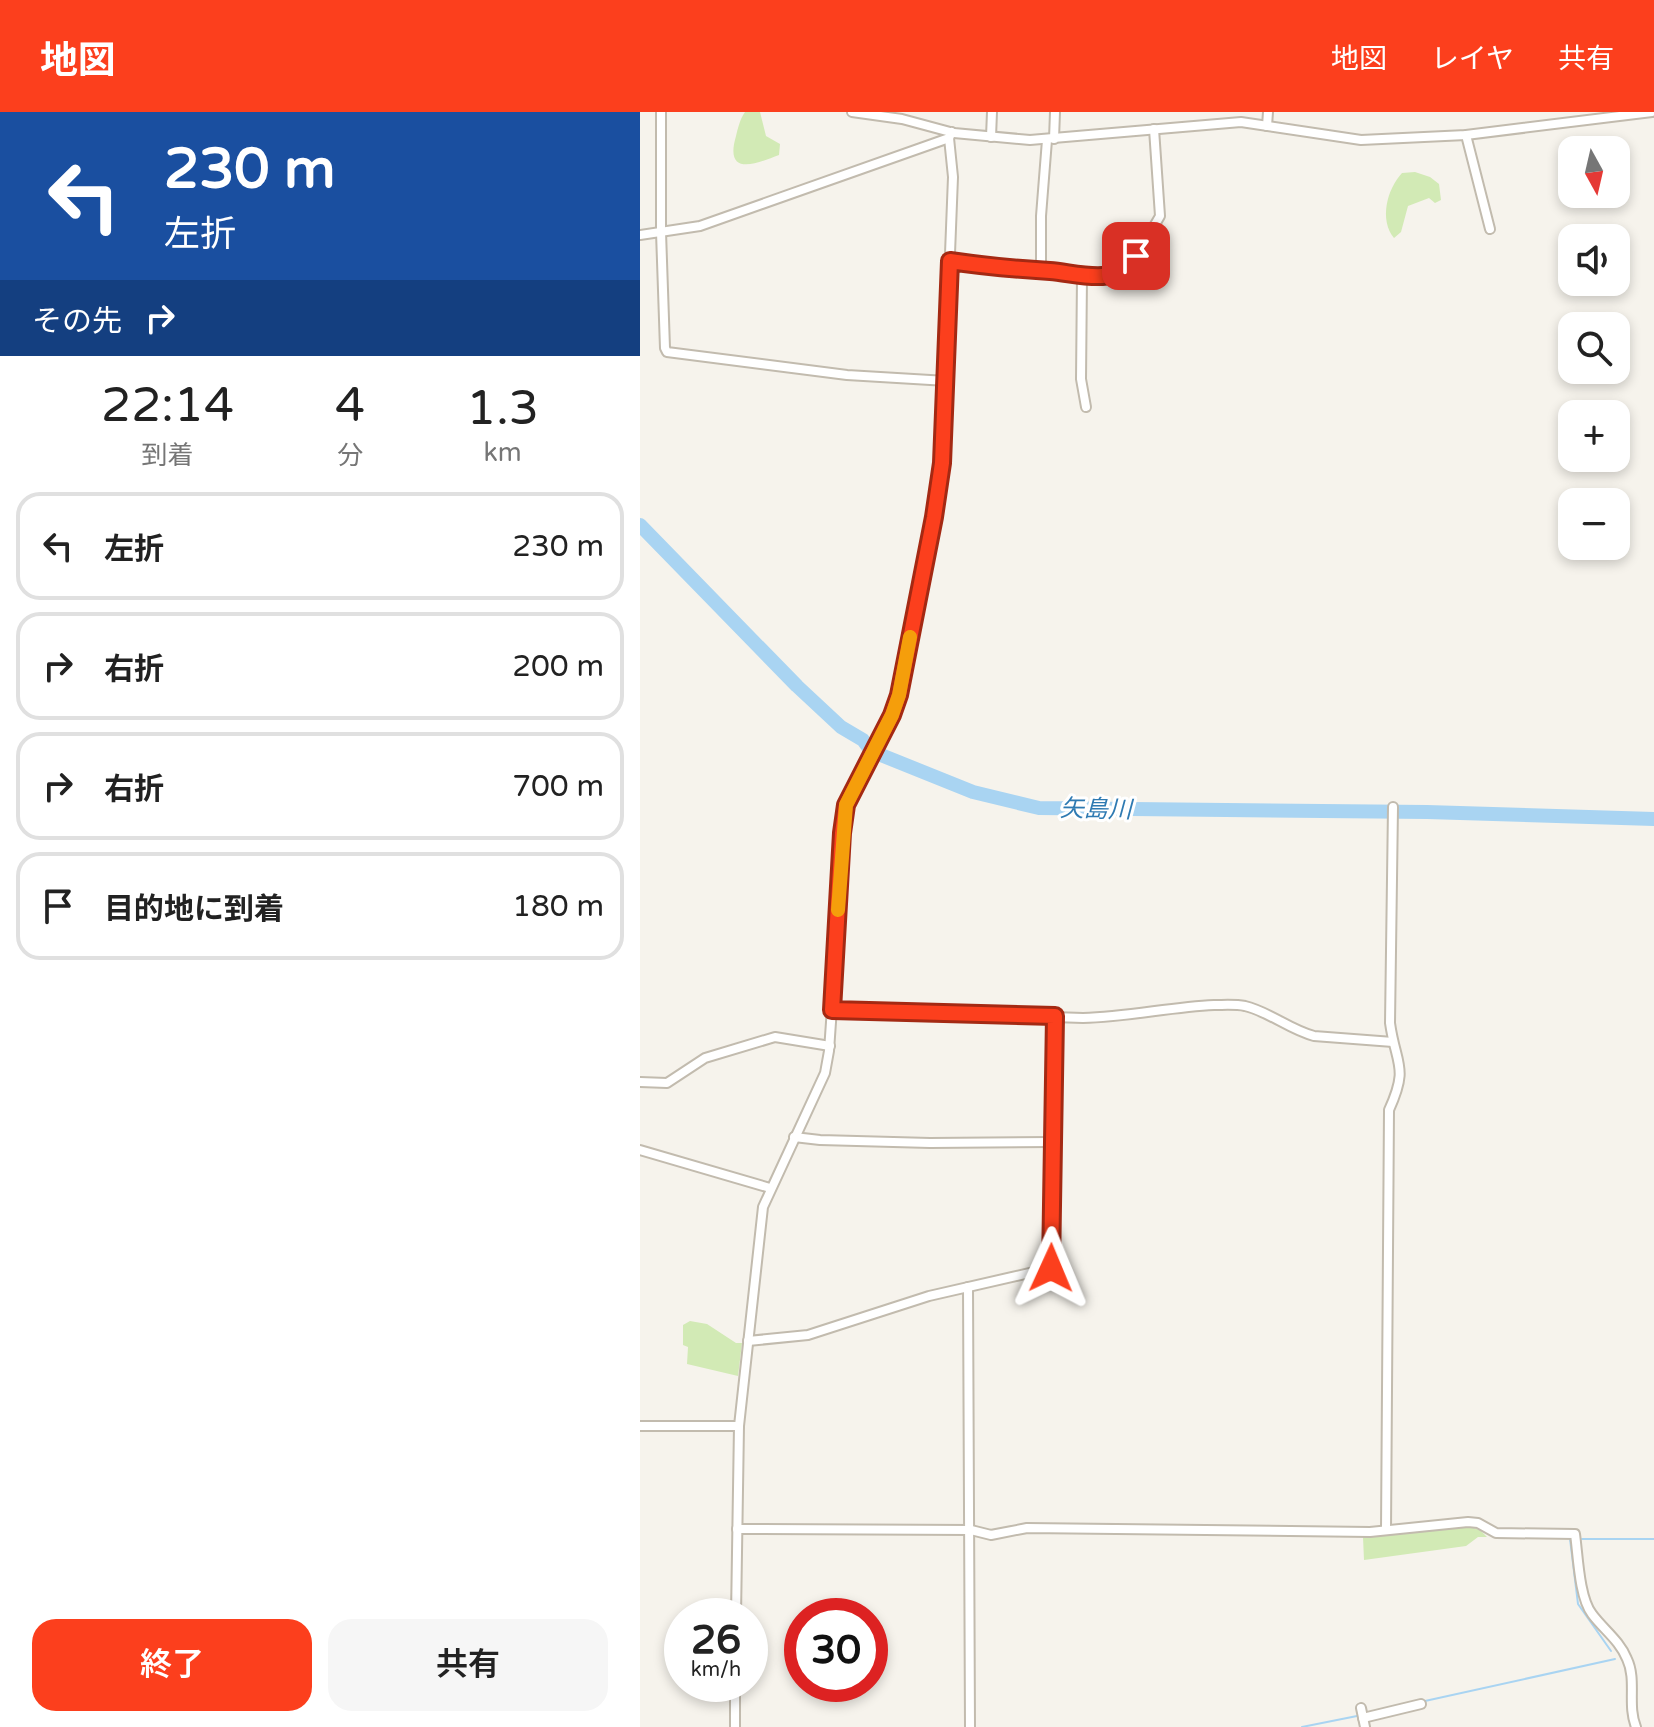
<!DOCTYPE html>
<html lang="ja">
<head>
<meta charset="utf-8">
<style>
	:root { --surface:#fff; --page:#f6f6f6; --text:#222; --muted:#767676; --line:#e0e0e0; --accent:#fc3f1d }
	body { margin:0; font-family:"Varela Round","Noto Sans JP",sans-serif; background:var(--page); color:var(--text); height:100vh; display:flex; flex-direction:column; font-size:30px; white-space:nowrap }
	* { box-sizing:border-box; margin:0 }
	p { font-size:26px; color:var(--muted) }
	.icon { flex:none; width:44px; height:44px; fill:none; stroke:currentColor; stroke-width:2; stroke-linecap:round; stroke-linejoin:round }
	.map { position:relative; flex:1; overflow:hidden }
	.side { display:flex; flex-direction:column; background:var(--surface); width:640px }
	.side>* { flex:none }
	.guide { background:#1a4fa0; color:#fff; overflow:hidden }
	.needle { width:52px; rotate:172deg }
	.fabs { position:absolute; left:918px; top:24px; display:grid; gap:16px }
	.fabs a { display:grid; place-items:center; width:72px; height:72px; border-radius:16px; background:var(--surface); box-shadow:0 4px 12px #0003; font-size:40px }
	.speed { position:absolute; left:24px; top:1486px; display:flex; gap:16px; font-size:40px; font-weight:700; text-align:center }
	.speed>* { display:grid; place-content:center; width:104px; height:104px; border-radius:50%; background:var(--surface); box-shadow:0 4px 12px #0003; line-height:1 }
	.speed small { font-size:20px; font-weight:400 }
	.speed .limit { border:12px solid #d22; background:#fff; color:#111 }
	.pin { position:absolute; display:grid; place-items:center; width:68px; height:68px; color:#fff; margin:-34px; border-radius:16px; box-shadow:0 4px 12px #0006 }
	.me { position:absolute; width:88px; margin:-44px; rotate:1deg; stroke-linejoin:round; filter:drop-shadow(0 0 6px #0008) }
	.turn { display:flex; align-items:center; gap:28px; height:168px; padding:0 32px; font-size:36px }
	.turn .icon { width:104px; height:104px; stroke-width:2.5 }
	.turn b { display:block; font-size:56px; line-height:68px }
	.then { display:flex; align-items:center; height:76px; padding:0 32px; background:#0003; gap:16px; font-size:30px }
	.eta { display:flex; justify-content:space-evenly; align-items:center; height:136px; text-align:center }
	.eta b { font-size:48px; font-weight:600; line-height:56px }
	.button { display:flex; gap:16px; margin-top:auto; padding:16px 32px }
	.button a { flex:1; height:92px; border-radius:24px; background:var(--accent); color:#fff; font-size:32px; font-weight:600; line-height:92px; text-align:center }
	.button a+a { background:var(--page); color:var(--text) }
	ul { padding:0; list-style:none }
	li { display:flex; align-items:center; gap:24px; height:108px; margin:0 16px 12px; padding:0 16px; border:4px solid var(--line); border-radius:24px }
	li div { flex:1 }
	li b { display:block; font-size:30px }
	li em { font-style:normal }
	header { display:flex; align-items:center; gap:48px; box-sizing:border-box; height:112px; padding:0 40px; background:var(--accent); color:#fff }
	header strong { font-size:38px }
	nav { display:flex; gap:44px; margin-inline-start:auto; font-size:28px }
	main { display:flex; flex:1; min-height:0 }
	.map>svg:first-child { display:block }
	.green { fill:#d2eab5 }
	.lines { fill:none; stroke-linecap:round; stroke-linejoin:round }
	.stream { stroke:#a9d4f2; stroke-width:2 }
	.river { stroke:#a9d4f2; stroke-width:14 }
	.minor-casing { stroke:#c2bbae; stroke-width:12 }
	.minor { stroke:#fff; stroke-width:8 }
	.route-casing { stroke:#a42913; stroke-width:20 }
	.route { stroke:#fc3f1d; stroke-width:14 }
	.slow { stroke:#f59e0b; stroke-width:14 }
	.labels { text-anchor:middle; stroke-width:6; stroke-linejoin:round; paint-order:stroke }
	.water-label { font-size:24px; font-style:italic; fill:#2e7ab2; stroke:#fff }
</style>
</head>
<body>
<header>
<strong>地図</strong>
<nav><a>地図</a><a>レイヤ</a><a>共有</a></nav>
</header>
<main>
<section class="side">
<div class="guide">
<div class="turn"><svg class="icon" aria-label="left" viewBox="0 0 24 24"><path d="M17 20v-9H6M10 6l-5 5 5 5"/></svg><div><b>230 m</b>左折</div></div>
<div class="then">その先<svg class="icon" aria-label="right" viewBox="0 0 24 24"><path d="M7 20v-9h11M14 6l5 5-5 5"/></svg></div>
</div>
<div class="eta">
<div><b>22:14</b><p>到着</p></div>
<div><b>4</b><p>分</p></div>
<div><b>1.3</b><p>km</p></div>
</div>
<ul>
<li><svg class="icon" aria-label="left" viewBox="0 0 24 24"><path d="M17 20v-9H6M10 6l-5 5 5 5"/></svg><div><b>左折</b></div><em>230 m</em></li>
<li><svg class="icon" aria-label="right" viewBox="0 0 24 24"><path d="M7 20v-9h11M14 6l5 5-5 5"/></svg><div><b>右折</b></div><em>200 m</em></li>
<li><svg class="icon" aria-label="right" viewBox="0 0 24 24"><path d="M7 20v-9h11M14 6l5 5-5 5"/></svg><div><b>右折</b></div><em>700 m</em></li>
<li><svg class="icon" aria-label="arrive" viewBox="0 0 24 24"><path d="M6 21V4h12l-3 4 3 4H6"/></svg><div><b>目的地に到着</b></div><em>180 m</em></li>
</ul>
<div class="button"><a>終了</a><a>共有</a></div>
</section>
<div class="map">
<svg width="1014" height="1615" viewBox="0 0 1014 1615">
	<rect width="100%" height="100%" fill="#f6f3ec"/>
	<g class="green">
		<path d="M105,0H120L126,24L140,32L139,43C116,52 84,65 96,24C98,16 100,7 105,0Z"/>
		<path d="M775,60L790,65L799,72L801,88L795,91L789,86L768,94L761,120L754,126C739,108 747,77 762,61Z"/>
		<path d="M50,1209L67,1212L96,1231H102L98,1264L47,1252L48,1235L43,1233V1213Z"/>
		<path d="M827,1414L840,1418L847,1425H838L826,1434L724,1448L723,1425Z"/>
	</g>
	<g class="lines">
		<g class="stream">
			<path d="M930,1427L938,1492L971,1539"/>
			<path d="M942,1427H1014"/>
			<path d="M785,1589L975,1547"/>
			<path d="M662,1615L717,1604"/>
		</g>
		<path class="river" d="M0,413L157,574L201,615L223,628L231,639L333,680L399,696L787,700L1014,707"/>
		<defs>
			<g id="minor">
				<path d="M21,0V120L25,236L27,240L207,263L307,269"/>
				<path d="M212,0L262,7L314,21L390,28L601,10L721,28L826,23L1012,0"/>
				<path d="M627,14L628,0"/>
				<path d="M826,23L850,117"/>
				<path d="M351,25L352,0"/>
				<path d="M414,27L415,0"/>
				<path d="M0,123L60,114L309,26"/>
				<path d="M310,149C344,154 378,156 412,159C440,162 466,171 492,152L520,104L514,17"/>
				<path d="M401,159V104L407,28"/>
				<path d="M442,165L441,267L446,295"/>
				<path d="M192,898L443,906C488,905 530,895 574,893C584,893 595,892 605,894C630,900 650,918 674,924L753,930"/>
				<path d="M0,970L27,971L65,946L135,925L190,934"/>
				<path d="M154,1025L180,1028L290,1031L413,1030"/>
				<path d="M0,1038L130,1076"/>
				<path d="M328,1175L330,1615"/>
				<path d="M108,1229L168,1223L289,1184L411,1156L415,904"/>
				<path d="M0,1314H99"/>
				<path d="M97,1417L331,1418L351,1423L387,1416L730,1420L828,1410L838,1411L856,1421L935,1422C938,1443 939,1485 952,1502C963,1517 980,1529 987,1547C997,1568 987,1593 996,1615"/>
				<path d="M746,1418L749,998C769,954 756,954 750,911L753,695"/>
				<path d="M96,1504L99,1314L123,1095L185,961L189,939L206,693L252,603L259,583L294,405L302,346L313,65L309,26L312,20"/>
				<path d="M721,1596L725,1615"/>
				<path d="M723,1606L781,1592"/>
				<path d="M95,1615V1572"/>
			</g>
		</defs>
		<use href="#minor" class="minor-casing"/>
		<use href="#minor" class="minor"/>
	</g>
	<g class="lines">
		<defs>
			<path id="route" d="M411,1156L415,904L192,898L202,721L206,693L252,603L259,583L294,405L302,351L310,149C344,154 376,157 410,159C438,161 478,176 496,144"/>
		</defs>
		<use href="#route" class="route-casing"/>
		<use href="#route" class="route"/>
		<path class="slow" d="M198,798L206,693L252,603L259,583L270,525"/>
	</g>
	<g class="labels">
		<g class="water-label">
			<text transform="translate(456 697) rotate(1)" y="8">矢島川</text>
		</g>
	</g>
</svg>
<div class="fabs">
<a><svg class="needle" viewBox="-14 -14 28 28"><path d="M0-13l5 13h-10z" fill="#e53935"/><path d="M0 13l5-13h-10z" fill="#767676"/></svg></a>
<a><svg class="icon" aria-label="sound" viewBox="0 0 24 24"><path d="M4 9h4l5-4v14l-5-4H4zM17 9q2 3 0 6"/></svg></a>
<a><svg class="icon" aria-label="search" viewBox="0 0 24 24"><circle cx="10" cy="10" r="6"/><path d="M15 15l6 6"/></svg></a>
<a>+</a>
<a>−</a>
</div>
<div class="speed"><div>26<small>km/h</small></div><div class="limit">30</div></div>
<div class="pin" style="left:496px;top:144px;background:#d93025"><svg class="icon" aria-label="arrive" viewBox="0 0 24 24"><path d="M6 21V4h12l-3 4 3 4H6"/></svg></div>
<svg class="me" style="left:411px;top:1156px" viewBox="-20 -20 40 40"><path d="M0-17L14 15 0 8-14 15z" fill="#fc3f1d" stroke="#fff" stroke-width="4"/></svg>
</div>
</main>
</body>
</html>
